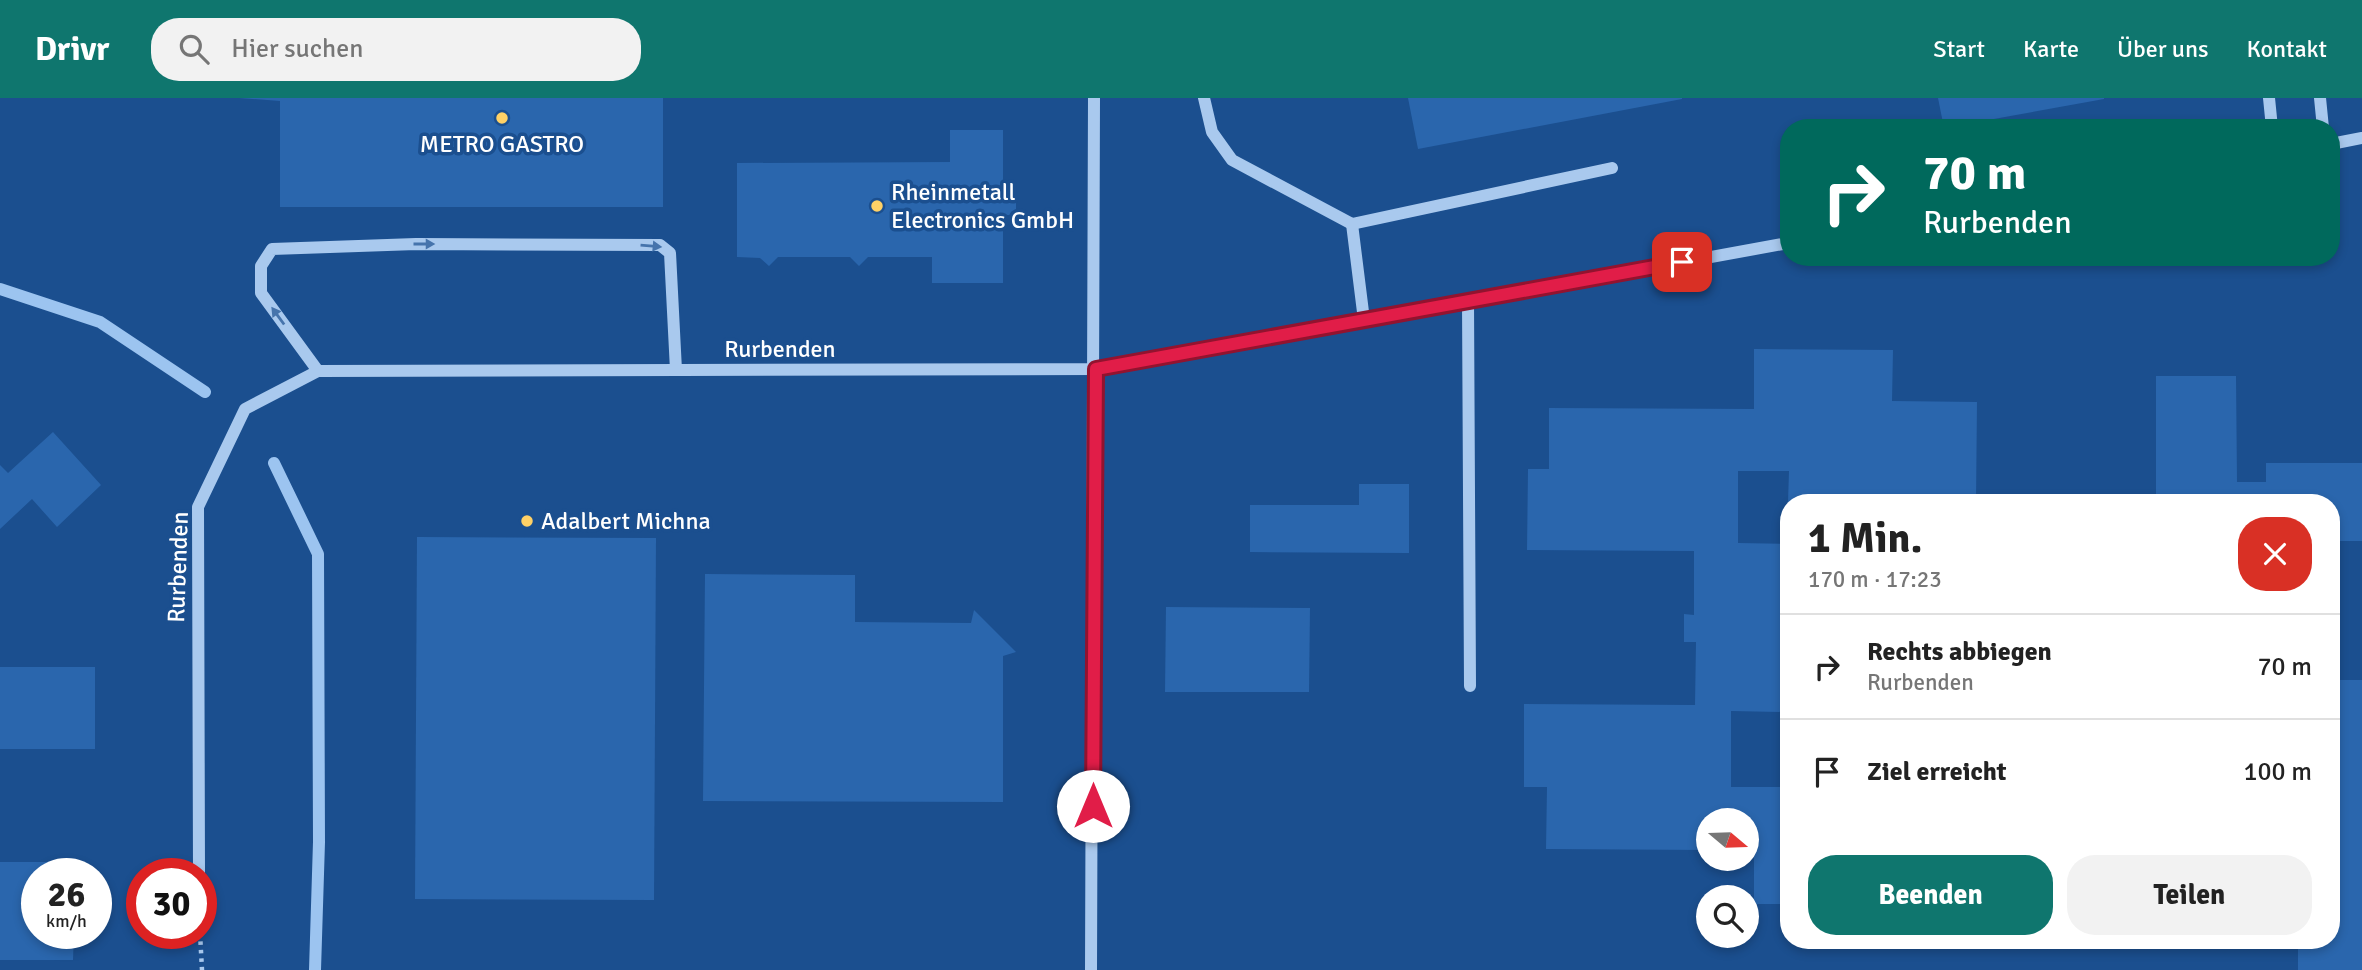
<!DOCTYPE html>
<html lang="de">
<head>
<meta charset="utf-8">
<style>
	:root { --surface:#fff; --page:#f2f2f2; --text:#222; --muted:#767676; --line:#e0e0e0; --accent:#0f766e }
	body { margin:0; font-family:Signika,sans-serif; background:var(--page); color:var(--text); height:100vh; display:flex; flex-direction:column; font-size:26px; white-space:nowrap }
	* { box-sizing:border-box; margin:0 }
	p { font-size:23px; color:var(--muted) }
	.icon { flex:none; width:38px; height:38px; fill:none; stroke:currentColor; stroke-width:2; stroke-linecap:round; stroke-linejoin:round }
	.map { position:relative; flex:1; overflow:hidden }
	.sheet { position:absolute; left:1780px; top:396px; width:560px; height:455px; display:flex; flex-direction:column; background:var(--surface); border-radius:28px; box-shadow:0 4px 10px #0003 }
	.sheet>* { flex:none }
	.guide { position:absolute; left:1780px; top:21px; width:560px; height:147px; border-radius:28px; box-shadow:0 4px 10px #0003; background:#00695c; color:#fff; overflow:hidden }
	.needle { width:46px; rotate:109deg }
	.fabs { position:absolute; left:1696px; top:710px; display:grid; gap:14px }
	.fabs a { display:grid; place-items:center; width:63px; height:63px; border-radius:50%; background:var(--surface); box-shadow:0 4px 10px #0003; font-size:35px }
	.speed { position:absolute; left:21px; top:760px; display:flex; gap:14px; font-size:35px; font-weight:700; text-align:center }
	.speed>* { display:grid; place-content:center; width:91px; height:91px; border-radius:50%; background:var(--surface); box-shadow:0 4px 10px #0003; line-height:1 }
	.speed small { font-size:18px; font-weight:400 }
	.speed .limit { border:10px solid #d22; background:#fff; color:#111 }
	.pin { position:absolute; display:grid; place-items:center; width:60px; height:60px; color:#fff; margin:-30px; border-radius:14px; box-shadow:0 4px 10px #0006 }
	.me { position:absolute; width:77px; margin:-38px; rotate:0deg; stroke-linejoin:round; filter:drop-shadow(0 0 5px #0008) }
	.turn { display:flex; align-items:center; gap:24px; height:147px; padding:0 28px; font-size:32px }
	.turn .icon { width:91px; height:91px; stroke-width:2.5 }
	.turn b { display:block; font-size:49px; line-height:60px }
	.round { display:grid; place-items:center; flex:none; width:74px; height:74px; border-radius:28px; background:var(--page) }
	.head { display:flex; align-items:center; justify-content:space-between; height:119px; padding:0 28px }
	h1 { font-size:42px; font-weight:800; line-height:52px }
	.primary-button { display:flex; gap:14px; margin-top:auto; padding:14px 28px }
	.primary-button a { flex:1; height:80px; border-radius:28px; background:var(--accent); color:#fff; font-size:28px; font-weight:800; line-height:80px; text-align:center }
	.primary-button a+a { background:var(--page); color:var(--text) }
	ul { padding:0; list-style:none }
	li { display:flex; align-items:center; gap:21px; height:105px; padding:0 28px; border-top:2px solid var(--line) }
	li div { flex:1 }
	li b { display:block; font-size:26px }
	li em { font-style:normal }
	header { display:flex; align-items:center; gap:42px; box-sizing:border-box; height:98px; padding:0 35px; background:var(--accent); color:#fff }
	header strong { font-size:33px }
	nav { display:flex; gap:38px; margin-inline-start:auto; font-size:24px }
	.search { width:490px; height:63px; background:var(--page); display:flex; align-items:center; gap:18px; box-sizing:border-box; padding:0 24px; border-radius:28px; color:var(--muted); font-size:26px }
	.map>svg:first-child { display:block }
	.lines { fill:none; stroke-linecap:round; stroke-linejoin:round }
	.stream { stroke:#9cc4f0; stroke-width:12 }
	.building { fill:#2a66ad; fill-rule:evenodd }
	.path { stroke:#a9c9ee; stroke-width:4.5; stroke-dasharray:3.5 5; stroke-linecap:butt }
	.minor { stroke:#a9c9ee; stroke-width:12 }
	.oneway { fill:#4674ac }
	.route-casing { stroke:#92132f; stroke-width:18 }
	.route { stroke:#e11d48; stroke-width:12 }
	.poi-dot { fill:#ffd166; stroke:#1b4f8f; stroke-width:2.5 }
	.labels { text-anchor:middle; stroke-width:7; stroke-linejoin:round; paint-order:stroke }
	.poi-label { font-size:24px; fill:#fff; stroke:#1b4f8f; text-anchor:start }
	.street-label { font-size:24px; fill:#fff; stroke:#1b4f8f }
</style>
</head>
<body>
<header>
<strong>Drivr</strong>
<div class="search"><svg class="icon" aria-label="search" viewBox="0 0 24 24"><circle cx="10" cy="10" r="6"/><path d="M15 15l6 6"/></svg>Hier suchen</div>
<nav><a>Start</a><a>Karte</a><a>Über uns</a><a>Kontakt</a></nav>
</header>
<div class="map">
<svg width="2362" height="872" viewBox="0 0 2362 872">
	<rect width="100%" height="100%" fill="#1b4f8f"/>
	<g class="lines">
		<g class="stream">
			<path d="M0,191L100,224L205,294"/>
			<path d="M274,365L318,456L319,744L315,872"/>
		</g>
	</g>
	<g class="building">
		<path d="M239,0H663V109H280V3Z"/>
		<path d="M1408,0H1682V1L1418,51Z"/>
		<path d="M1938,0H2104V1L1944,30Z"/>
		<path d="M950,32H1003V99L1016,100V117H1003V185H932V159H868L859,168L850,159H778L769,168L760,160L737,159V65L950,64Z"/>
		<path d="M1754,251L1893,252L1892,303L1977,304L1976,404H1788L1789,373H1738V445L1788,446V806H1754V752H1746V723H1708V752L1546,751L1547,689H1524V606L1695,607L1696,544H1684V516L1694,517V453L1527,452L1528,371H1549V310L1754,311ZM1731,613L1785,614L1784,689H1731Z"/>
		<path d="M2156,278H2236L2237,384H2266V365H2362V443H2331V404H2144L2156,402Z"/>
		<path d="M53,334L101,387L57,429L32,401L0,431V367L8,375Z"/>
		<path d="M1359,386H1409V455L1250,454V407H1359Z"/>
		<path d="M417,439L656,440L654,802L415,801Z"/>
		<path d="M705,476L855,477V524L971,525L974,512L1016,554L1003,558V704L703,703Z"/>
		<path d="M1166,509L1310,510L1309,594H1165Z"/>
		<rect x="0" y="569" width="95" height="82"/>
		<path d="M2331,582H2362V872H2298V842H2331Z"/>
		<path d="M0,764H74V775H37V835H74L73,862H0Z"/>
	</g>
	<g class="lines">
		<path class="path" d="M200,835L202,872"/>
		<g class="minor">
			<path d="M1204,0L1212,34L1232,62L1352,126L1612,70"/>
			<path d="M2269,0L2272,30"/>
			<path d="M2320,0L2323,30"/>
			<path d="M2331,46L2362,40"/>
			<path d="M1352,126L1364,222"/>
			<path d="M1468,203L1470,588"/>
			<path d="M318,273L261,195V168L272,151L416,146L660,147L670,155L676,272"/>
			<path d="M199,775L198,409L245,311L318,273L1096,271L1788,145"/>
			<path d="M1091,872L1094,0"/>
		</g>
	</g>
	<defs><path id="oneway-solid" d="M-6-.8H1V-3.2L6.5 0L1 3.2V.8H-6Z" transform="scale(1.75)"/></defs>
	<g class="oneway">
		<use href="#oneway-solid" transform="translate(424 146)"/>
		<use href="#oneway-solid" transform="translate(651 148) rotate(5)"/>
		<use href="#oneway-solid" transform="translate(278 218) rotate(-126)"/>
	</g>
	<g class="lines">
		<defs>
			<path id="route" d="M1093,708L1096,271L1682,164"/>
		</defs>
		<use href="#route" class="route-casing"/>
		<use href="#route" class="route"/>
	</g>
	<g class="poi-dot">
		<circle cx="502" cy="20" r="7"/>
		<circle cx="877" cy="108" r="7"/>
		<circle cx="527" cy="423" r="7"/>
	</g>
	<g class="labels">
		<g class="poi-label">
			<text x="502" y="54" text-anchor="middle">METRO GASTRO</text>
			<text x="891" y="102">Rheinmetall<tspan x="891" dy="28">Electronics GmbH</tspan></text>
			<text x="541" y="431">Adalbert Michna</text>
		</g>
		<g class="street-label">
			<text x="780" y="259">Rurbenden</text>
			<text transform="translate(178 469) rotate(-88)" y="8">Rurbenden</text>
		</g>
	</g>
</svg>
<div class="fabs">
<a><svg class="needle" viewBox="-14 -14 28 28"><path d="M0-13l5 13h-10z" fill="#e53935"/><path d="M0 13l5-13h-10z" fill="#767676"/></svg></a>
<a><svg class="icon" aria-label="search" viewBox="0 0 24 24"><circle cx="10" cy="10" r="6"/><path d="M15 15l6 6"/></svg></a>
</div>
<div class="speed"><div>26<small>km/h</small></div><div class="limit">30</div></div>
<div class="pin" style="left:1682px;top:164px;background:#d93025"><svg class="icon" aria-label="arrive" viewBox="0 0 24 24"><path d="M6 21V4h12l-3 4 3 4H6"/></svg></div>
<svg class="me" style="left:1093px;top:708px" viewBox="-20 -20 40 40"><circle r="19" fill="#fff"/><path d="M0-13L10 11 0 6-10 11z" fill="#e11d48"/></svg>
<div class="guide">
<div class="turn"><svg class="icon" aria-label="right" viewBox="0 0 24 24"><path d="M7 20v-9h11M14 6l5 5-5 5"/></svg><div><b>70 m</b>Rurbenden</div></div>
</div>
<section class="sheet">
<div class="head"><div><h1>1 Min.</h1><p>170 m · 17:23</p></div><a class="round" style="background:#d93025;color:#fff"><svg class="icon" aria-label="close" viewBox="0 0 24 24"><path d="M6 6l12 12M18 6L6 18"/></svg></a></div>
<ul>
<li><svg class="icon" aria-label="right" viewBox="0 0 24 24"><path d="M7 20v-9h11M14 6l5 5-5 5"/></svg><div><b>Rechts abbiegen</b><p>Rurbenden</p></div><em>70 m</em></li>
<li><svg class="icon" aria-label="arrive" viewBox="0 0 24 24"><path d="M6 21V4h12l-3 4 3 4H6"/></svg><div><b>Ziel erreicht</b></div><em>100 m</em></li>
</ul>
<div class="primary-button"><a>Beenden</a><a>Teilen</a></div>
</section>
</div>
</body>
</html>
